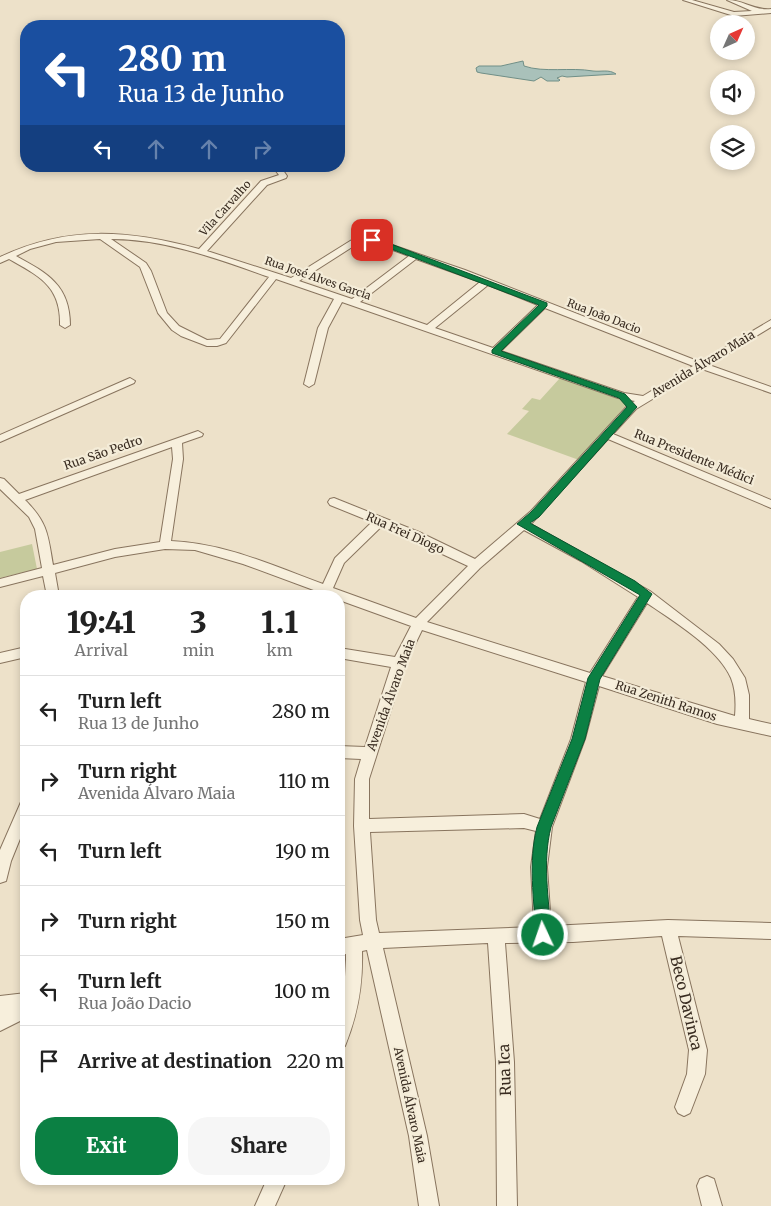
<!DOCTYPE html>
<html lang="en">
<head>
<meta charset="utf-8">
<style>
	:root { --surface:#fff; --page:#f6f6f6; --text:#222; --muted:#767676; --line:#e0e0e0; --accent:#0b8043 }
	body { margin:0; font-family:Merriweather,serif; background:var(--page); color:var(--text); height:100vh; display:flex; flex-direction:column; font-size:19px; white-space:nowrap }
	* { box-sizing:border-box; margin:0 }
	p { font-size:16px; color:var(--muted) }
	.icon { flex:none; width:28px; height:28px; fill:none; stroke:currentColor; stroke-width:2; stroke-linecap:round; stroke-linejoin:round }
	.map { position:relative; flex:1; overflow:hidden }
	.panel { position:absolute; left:20px; top:590px; width:325px; height:595px; display:flex; flex-direction:column; background:var(--surface); border-radius:20px; box-shadow:0 2px 8px #0003 }
	.panel>* { flex:none }
	.guide { position:absolute; left:20px; top:20px; width:325px; height:152px; border-radius:20px; box-shadow:0 2px 8px #0003; background:#1a4fa0; color:#fff; overflow:hidden }
	.needle { width:32px; rotate:45deg }
	.tools { position:absolute; left:710px; top:15px; display:grid; gap:10px }
	.tools a { display:grid; place-items:center; width:45px; height:45px; border-radius:50%; background:var(--surface); box-shadow:0 2px 8px #0003; font-size:25px }
	.pin { position:absolute; display:grid; place-items:center; width:42px; height:42px; color:#fff; margin:-21px; border-radius:10px; box-shadow:0 2px 8px #0006 }
	.me { position:absolute; width:55px; margin:-28px; rotate:357deg; stroke-linejoin:round; filter:drop-shadow(0 0 4px #0008) }
	.turn { display:flex; align-items:center; gap:18px; height:105px; padding:0 15px; font-size:22px }
	.turn .icon { width:65px; height:65px; stroke-width:2.5 }
	.turn b { display:block; font-size:35px; line-height:42px }
	.lanes { display:flex; align-items:center; height:48px; padding:0 15px; background:#0003; justify-content:center; gap:25px; direction:ltr }
	.lanes .off { opacity:.35 }
	.eta { display:flex; justify-content:space-evenly; align-items:center; height:85px; text-align:center }
	.eta b { font-size:30px; font-weight:800; line-height:35px }
	.action { display:flex; gap:10px; margin-top:auto; padding:10px 15px }
	.action a { flex:1; height:58px; border-radius:20px; background:var(--accent); color:#fff; font-size:20px; font-weight:800; line-height:58px; text-align:center }
	.action a+a { background:var(--page); color:var(--text) }
	ul { padding:0; list-style:none }
	li { display:flex; align-items:center; gap:15px; height:70px; padding:0 15px; border-top:1px solid var(--line) }
	li div { flex:1 }
	li b { display:block; font-size:19px }
	li em { font-style:normal }
	.map>svg:first-child { display:block }
	.green { fill:#c6ca9d }
	.water { fill:#a9c1ba; stroke:#708f87 }
	.lines { fill:none; stroke-linecap:round; stroke-linejoin:round }
	.minor-casing { stroke:#88745e; stroke-width:2 }
	.minor { fill:#f7efdc; fill-rule:evenodd }
	.route { fill:#0b8043; stroke:#07532c }
	.labels { text-anchor:middle; stroke-width:4.5; stroke-linejoin:round; paint-order:stroke }
	.far-street-label { font-size:11px; fill:#392c21; stroke:#f4ecd8 }
	.street-label { font-size:12px; fill:#392c21; stroke:#f4ecd8 }
	.near-street-label { font-size:15px; fill:#392c21; stroke:#f4ecd8 }
</style>
</head>
<body>
<div class="map">
<svg width="771" height="1206" viewBox="0 0 771 1206">
	<rect width="100%" height="100%" fill="#ede1c9"/>
	<g class="green">
		<path d="M560,378L624,401L627,404L579,460L507,434L529,411L522,409L532,398L540,400Z"/>
		<path d="M32,544L37,569L0,578V552Z"/>
	</g>
	<path class="water" d="M523,61L524,66C544,73 571,67 593,71C601,72 609,69 616,74L567,77L562,76L557,78L560,80L559,81H547L541,77L534,81L481,73L477,72L476,68L479,66H501Z"/>
	<g class="lines">
		<defs>
			<g id="minor">
				<path d="M683,0H692L734,12L752,11L727,0C744,0 754,11 771,9V13L734,16Z"/>
				<path d="M272,166H280L287,176L286,178L267,185L207,251L291,278L355,238H372L465,270L700,362L771,320V327L709,365L771,387V393L702,369L636,409L613,434L771,500V508L608,439L531,524L650,591L719,644L733,659L745,678L749,695V719L771,724V736L717,724L599,686L585,739L552,827L547,867L551,926L668,920L771,923V939L678,936L707,1050L705,1074L690,1113L684,1116L678,1113L675,1107L687,1074L689,1050L662,936L573,942L505,943L514,1062L517,1206H497L496,1062L488,943L383,948L427,1136L439,1206H419L409,1136L367,950L362,951C363,985 358,1014 345,1046L339,1049V1018L344,994L346,959V954L339,955V939L363,935L360,920L354,826L355,779L361,759L339,758V746L365,747L391,667L339,658V648L395,657L411,626L339,600V596H319V592L243,564L195,550L165,549L115,557L55,573L59,596H47L43,576L0,587V579L42,568L35,529L29,517L0,489V478L4,479L19,494L198,431L203,434L202,436L182,443L183,459L171,541C224,543 274,566 323,584L335,558L372,522L330,505L328,502L330,499L334,498L419,532L475,559L531,511L628,405L635,401L618,398L342,302L328,328L314,384L309,387L304,384L318,328L334,299L276,279L226,343L217,346H207L181,336L172,330L158,313L140,267L100,239L56,242L30,249L16,256C47,273 70,285 70,325L65,328L60,325C61,286 39,276 9,259L0,263V257C68,225 128,230 199,249L261,181L279,175ZM111,239C165,239 218,259 269,277L220,339L207,340L179,326L167,313L151,271L146,263ZM360,242H371L409,256L352,299L299,281ZM416,259L480,282L427,325L360,302ZM488,285L538,305L493,348L435,328ZM545,308L693,366L643,396L624,393L501,351ZM172,447L173,459L160,542L115,549L53,565C48,535 48,523 25,500ZM382,526L468,566L416,618L333,588L344,563ZM524,530L581,561L638,597L590,673L427,622L480,568ZM647,603C673,621 718,648 731,678C736,690 736,704 735,716L602,676ZM422,630L586,682L571,739L540,819L524,814L369,819V779L406,663ZM524,828L536,831L531,867L534,927L379,933L376,920L370,832Z"/>
				<path d="M130,378L135,381L134,383L0,442V435Z"/>
				<path d="M26,647V657L0,663V653Z"/>
				<path d="M26,801V824L11,861L6,881L0,883V850L21,802Z"/>
				<path d="M26,993V1018L0,1031V996Z"/>
				<path d="M707,1176L714,1179L722,1206H702L697,1186L700,1179Z"/>
				<path d="M267,1179H287L275,1206H255Z"/>
			</g>
		</defs>
		<use href="#minor" class="minor-casing"/>
		<use href="#minor" class="minor"/>
	</g>
	<path class="route" d="M370,238H375L547,303V306L501,351L625,394L637,407L539,517L530,523L635,581L652,594L600,679L585,739L551,827C542,862 549,899 551,935L549,940L543,942L538,940L536,935C534,899 528,862 537,827L572,739L588,678L640,595L517,524L531,512L627,407L619,398L492,353V350L539,305L370,241Z"/>
	<g class="labels">
		<g class="far-street-label">
			<text transform="translate(225 208) rotate(-48)" y="4">Vila Carvalho</text>
			<text transform="translate(318 278) rotate(19)" y="4">Rua José Alves Garcia</text>
			<text transform="translate(604 316) rotate(21)" y="4">Rua João Dacio</text>
		</g>
		<g class="street-label">
			<text transform="translate(703 364) rotate(-31)" y="4">Avenida Álvaro Maia</text>
			<text transform="translate(103 453) rotate(-19)" y="4">Rua São Pedro</text>
			<text transform="translate(694 457) rotate(22)" y="4">Rua Presidente Médici</text>
			<text transform="translate(405 533) rotate(24)" y="4">Rua Frei Diogo</text>
			<text transform="translate(391 695) rotate(-70)" y="4">Avenida Álvaro Maia</text>
			<text transform="translate(666 701) rotate(18)" y="4">Rua Zenith Ramos</text>
			<text transform="translate(410 1105) rotate(78)" y="4">Avenida Álvaro Maia</text>
		</g>
		<g class="near-street-label">
			<text transform="translate(686 1003) rotate(77)" y="5">Beco Davinca</text>
			<text transform="translate(505 1070) rotate(-92)" y="5">Rua Ica</text>
		</g>
	</g>
</svg>
<div class="tools">
<a><svg class="needle" viewBox="-14 -14 28 28"><path d="M0-13l5 13h-10z" fill="#e53935"/><path d="M0 13l5-13h-10z" fill="#767676"/></svg></a>
<a><svg class="icon" aria-label="sound" viewBox="0 0 24 24"><path d="M4 9h4l5-4v14l-5-4H4zM17 9q2 3 0 6"/></svg></a>
<a><svg class="icon" aria-label="layers" viewBox="0 0 24 24"><path d="M12 4l9 5-9 5-9-5zM3 14l9 5 9-5"/></svg></a>
</div>
<div class="pin" style="left:372px;top:240px;background:#d93025"><svg class="icon" aria-label="arrive" viewBox="0 0 24 24"><path d="M6 21V4h12l-3 4 3 4H6"/></svg></div>
<svg class="me" style="left:543px;top:935px" viewBox="-20 -20 40 40"><circle r="17" fill="#0b8043" stroke="#fff" stroke-width="3"/><path d="M0-11L8 9 0 5-8 9z" fill="#fff"/></svg>
<div class="guide">
<div class="turn"><svg class="icon" aria-label="left" viewBox="0 0 24 24"><path d="M17 20v-9H6M10 6l-5 5 5 5"/></svg><div><b>280 m</b>Rua 13 de Junho</div></div>
<div class="lanes"><svg class="icon" aria-label="left" viewBox="0 0 24 24"><path d="M17 20v-9H6M10 6l-5 5 5 5"/></svg><svg class="icon off" aria-label="ahead" viewBox="0 0 24 24"><path d="M12 20V5M6 11l6-6 6 6"/></svg><svg class="icon off" aria-label="ahead" viewBox="0 0 24 24"><path d="M12 20V5M6 11l6-6 6 6"/></svg><svg class="icon off" aria-label="right" viewBox="0 0 24 24"><path d="M7 20v-9h11M14 6l5 5-5 5"/></svg></div>
</div>
<section class="panel">
<div class="eta">
<div><b>19:41</b><p>Arrival</p></div>
<div><b>3</b><p>min</p></div>
<div><b>1.1</b><p>km</p></div>
</div>
<ul>
<li><svg class="icon" aria-label="left" viewBox="0 0 24 24"><path d="M17 20v-9H6M10 6l-5 5 5 5"/></svg><div><b>Turn left</b><p>Rua 13 de Junho</p></div><em>280 m</em></li>
<li><svg class="icon" aria-label="right" viewBox="0 0 24 24"><path d="M7 20v-9h11M14 6l5 5-5 5"/></svg><div><b>Turn right</b><p>Avenida Álvaro Maia</p></div><em>110 m</em></li>
<li><svg class="icon" aria-label="left" viewBox="0 0 24 24"><path d="M17 20v-9H6M10 6l-5 5 5 5"/></svg><div><b>Turn left</b></div><em>190 m</em></li>
<li><svg class="icon" aria-label="right" viewBox="0 0 24 24"><path d="M7 20v-9h11M14 6l5 5-5 5"/></svg><div><b>Turn right</b></div><em>150 m</em></li>
<li><svg class="icon" aria-label="left" viewBox="0 0 24 24"><path d="M17 20v-9H6M10 6l-5 5 5 5"/></svg><div><b>Turn left</b><p>Rua João Dacio</p></div><em>100 m</em></li>
<li><svg class="icon" aria-label="arrive" viewBox="0 0 24 24"><path d="M6 21V4h12l-3 4 3 4H6"/></svg><div><b>Arrive at destination</b></div><em>220 m</em></li>
</ul>
<div class="action"><a>Exit</a><a>Share</a></div>
</section>
</div>
</body>
</html>
